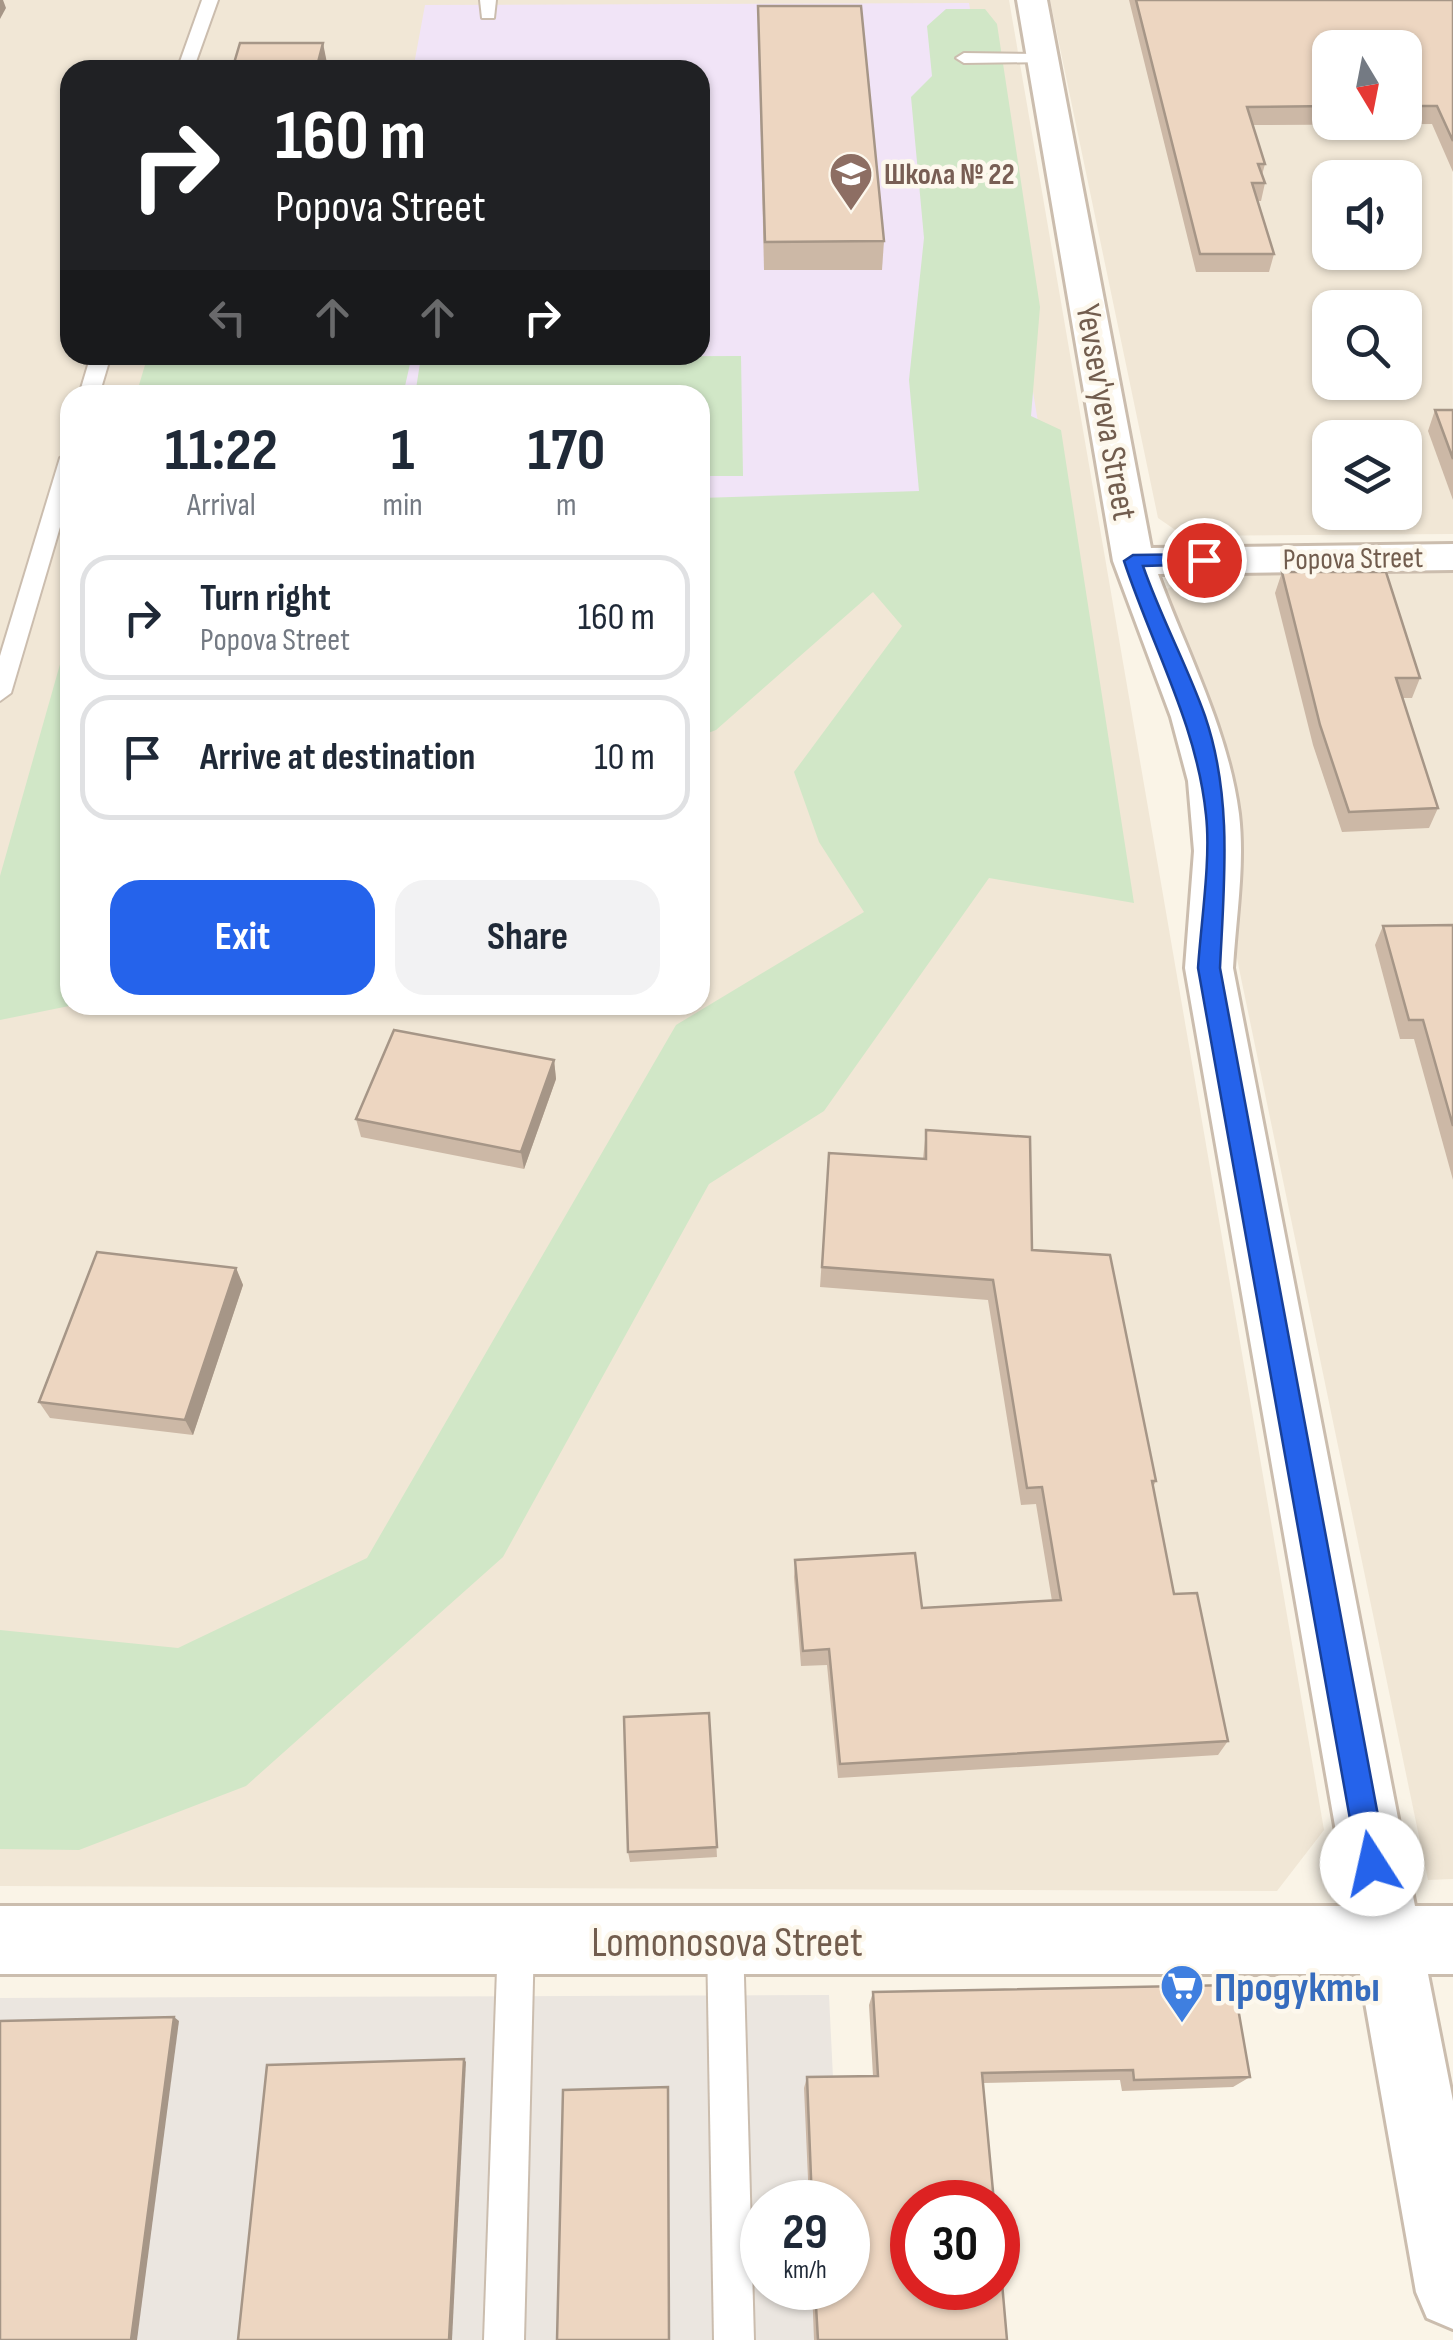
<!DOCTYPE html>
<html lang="en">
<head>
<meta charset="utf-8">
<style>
	:root { --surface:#fff; --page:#f2f2f3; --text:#1f2937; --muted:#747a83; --line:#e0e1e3; --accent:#2563eb }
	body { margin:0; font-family:"Sofia Sans Condensed",sans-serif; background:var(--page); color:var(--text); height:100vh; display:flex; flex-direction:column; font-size:38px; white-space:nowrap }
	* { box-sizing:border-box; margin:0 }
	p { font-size:32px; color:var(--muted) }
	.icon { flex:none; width:55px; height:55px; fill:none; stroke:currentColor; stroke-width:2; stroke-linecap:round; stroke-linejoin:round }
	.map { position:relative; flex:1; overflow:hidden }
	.details { position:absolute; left:60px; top:385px; width:650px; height:630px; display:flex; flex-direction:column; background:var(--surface); border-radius:30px; box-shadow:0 2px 8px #0004 }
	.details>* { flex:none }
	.top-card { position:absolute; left:60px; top:60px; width:650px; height:305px; border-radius:30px; box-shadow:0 2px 8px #0004; background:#202124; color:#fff; overflow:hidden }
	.needle { width:65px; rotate:170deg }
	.tools { position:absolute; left:1312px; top:30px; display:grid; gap:20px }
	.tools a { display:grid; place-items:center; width:110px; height:110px; border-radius:20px; background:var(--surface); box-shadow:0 2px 8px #0004; font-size:50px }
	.speed { position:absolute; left:740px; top:2180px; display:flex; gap:20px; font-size:50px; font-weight:700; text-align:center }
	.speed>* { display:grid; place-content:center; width:130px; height:130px; border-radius:50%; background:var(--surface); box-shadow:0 2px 8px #0004; line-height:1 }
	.speed small { font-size:25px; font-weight:400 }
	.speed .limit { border:15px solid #d22; background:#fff; color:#111 }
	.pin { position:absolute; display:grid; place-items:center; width:85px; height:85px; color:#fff; margin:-42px; border:5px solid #fff; border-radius:50%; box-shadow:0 2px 10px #0007 }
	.me { position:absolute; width:110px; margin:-55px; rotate:350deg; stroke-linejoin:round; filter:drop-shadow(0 0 8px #0008) }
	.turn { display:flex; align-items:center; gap:35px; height:210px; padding:0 50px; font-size:45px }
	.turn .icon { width:130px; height:130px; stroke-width:2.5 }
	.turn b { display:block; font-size:70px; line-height:85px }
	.lanes { display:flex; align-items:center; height:95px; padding:0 50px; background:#0003; justify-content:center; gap:50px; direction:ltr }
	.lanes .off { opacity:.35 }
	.eta { display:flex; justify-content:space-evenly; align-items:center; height:170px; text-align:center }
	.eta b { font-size:60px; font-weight:700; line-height:70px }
	.button { display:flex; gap:20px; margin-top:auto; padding:20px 50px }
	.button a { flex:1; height:115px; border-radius:30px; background:var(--accent); color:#fff; font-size:40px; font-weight:700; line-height:115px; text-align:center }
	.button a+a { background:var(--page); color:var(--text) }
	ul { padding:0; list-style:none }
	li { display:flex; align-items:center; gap:30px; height:125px; margin:0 20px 15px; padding:0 30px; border:5px solid var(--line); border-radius:30px }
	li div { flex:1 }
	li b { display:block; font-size:38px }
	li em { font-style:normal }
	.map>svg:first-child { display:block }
	.residential { fill:#f1e7d6; fill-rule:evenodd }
	.industrial { fill:#ebe6e0 }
	.education { fill:#f1e4f7 }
	.green { fill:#d1e7c7 }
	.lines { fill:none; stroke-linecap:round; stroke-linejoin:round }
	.lane-casing { stroke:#cbbdae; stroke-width:4 }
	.street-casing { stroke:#cbbdae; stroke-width:6 }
	.lane { fill:#fff; fill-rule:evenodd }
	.street { fill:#fff; fill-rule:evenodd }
	.wall { fill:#ccb8a6; fill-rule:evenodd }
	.shaded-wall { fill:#a69687 }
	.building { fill:#edd6c1; stroke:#a69687; stroke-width:2.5 }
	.route { fill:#2563eb; stroke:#184099; stroke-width:2.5 }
	.labels { text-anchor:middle; stroke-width:9; stroke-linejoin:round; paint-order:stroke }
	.far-education-label { font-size:30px; font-weight:bold; fill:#785e54; stroke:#fdf8ed; text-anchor:start }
	.far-street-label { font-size:30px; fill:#725d4e; stroke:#fdf8ed }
	.street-label { font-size:35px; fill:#725d4e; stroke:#fdf8ed }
	.near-street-label { font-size:42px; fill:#725d4e; stroke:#fdf8ed }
	.near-shop-label { font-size:42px; font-weight:bold; fill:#366cbe; stroke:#fdf8ed; text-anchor:start }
</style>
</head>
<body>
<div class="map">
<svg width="1453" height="2340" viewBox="0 0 1453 2340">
	<rect width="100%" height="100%" fill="#faf4e7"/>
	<g class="residential">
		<path d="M0,0H1009L1324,1830L1277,1891L0,1886ZM70,70H700V355H70ZM70,395H700V1005H70Z"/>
		<path d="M1050,0H1452L1453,534L1184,536L1158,518ZM1330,48H1405V122H1330ZM1330,178H1405V252H1330ZM1330,308H1405V382H1330ZM1330,438H1405V512H1330Z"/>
		<path d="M1453,570V1879L1428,1880L1161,592L1198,573Z"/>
	</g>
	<path class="industrial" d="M829,1995L839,2202H762V2288H844L846,2340H0V1998Z"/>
	<path class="education" d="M969,3L1051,501L700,502V395H142L154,355H700V70H413L425,5Z"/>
	<g class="green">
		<path d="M946,9H985L997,24L1040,307L1031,416L1061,430L1134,903L989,878L824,1111L709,1184L503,1557L246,1786L79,1850L0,1849V1630L178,1648L367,1558L676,1025L864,912L819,842L794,772L902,626L873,592L716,730L700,736V498L919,491L909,380L924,238L911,97L932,76L927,26Z"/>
		<path d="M148,355H412L403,395H136Z"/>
		<path d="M741,356L743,476H700V395H415L421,357Z"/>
		<path d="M70,629V1005H74L0,1020V876Z"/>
	</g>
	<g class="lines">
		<defs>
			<g id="lane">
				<path d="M202,0H218L193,70H177Z"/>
				<path d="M480,0H496L494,18H482Z"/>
				<path d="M1043,54L1049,56V62L964,63L956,58L964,53Z"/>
				<path d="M91,355H111L99,395H79Z"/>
				<path d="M70,452V493L11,693L0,701V656L60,458Z"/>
				<path d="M516,1923L528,1929L534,1941L524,2340H484L498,1941L504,1929Z"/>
				<path d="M725,1923L737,1929L743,1941L754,2340H714L707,1941L713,1929Z"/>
			</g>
			<path id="street" d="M1017,0H1047L1151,548L1453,544V570L1158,574C1187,653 1228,729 1239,814C1245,865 1236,917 1233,968L1415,1906H1453V1974H1428L1453,2101V2329L1427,2318L1416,2292L1360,1974H0V1906H1349L1185,968L1194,851L1188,781L1171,717L1113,561Z"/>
		</defs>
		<use href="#lane" class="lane-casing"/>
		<use href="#street" class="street-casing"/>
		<use href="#lane" class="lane"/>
		<use href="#street" class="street"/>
	</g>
	<g class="wall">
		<path d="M1129,0H1453V172L1432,124L1252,125L1265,164L1262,175L1265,183L1261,201H1258L1274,254L1269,272H1196ZM1330,48H1405V122H1330Z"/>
		<path d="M758,6L884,241L882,270H764Z"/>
		<path d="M1435,410H1453V500L1428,431Z"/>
		<path d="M1282,572L1420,678L1412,698H1402L1438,808L1429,828L1342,832L1313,745L1275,593Z"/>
		<path d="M1453,925V1180L1414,1039H1400L1375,945L1383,926Z"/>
		<path d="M554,1060L556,1079L524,1169L361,1137L356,1119Z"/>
		<path d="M926,1130L1032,1250L1156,1481L1153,1487L1174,1594L1228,1741L1218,1755L838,1778L827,1665L801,1666L794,1577L795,1560L922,1608L1052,1601L1036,1504L1021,1505L988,1300L820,1287L829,1153L923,1159Z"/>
		<path d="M236,1268L243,1285L193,1435L50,1418L39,1402Z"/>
		<path d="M709,1713L717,1857L630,1862L628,1852Z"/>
		<path d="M873,1992L1250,2077L1233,2087L1122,2091L1120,2080L983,2083L1007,2340H814L812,2288H848V2202H809L804,2088L807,2077L873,2076L869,2005Z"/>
	</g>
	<g class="shaded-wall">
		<path d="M0,0H3L6,8L0,19Z"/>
		<path d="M323,43L327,63L325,70H316Z"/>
		<path d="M554,1060L556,1079L524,1169L521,1152Z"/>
		<path d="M236,1268L243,1285L193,1435L185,1420Z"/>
		<path d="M174,2017L179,2021L137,2340H131Z"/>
		<path d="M464,2059L466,2062L452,2340H449Z"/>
	</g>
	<g class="building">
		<path d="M1136,0H1453V141L1437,106H1405V48H1330V106L1247,107L1265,164H1258L1265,183H1252L1274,254H1200Z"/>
		<path d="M758,6H861L884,241L765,242Z"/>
		<path d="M240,43H323L316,70H232Z"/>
		<path d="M1435,410H1453V459Z"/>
		<path d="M1282,572H1386L1420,678H1396L1438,808L1349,812L1320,725Z"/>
		<path d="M1453,925V1126L1423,1020H1409L1383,926Z"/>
		<path d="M394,1030L554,1060L521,1152L356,1119Z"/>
		<path d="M926,1130L1030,1137L1032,1250L1110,1255L1156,1481H1152L1174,1594L1197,1593L1228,1741L840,1764L829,1649L803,1651L795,1560L915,1553L922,1608L1061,1600L1042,1487L1027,1488L993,1280L822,1267L829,1153L926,1159Z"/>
		<path d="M97,1252L236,1268L185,1420L39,1402Z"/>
		<path d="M709,1713L717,1847L628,1852L624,1717Z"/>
		<path d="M1234,1985L1250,2077L1134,2080L1133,2070L982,2073L994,2202H912V2288H998V2237L1007,2340H818L815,2288H848V2202H812L807,2077L878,2076L873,1992Z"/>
		<path d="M174,2017L131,2340H0V2021Z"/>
		<path d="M464,2059L449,2340H238L267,2065Z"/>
		<path d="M668,2087L669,2340H557L563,2090Z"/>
	</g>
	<path class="route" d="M1204,554L1210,556V564L1143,566C1161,618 1187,665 1205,716C1233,798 1224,883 1220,968L1387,1864L1383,1875L1372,1879L1362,1875L1358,1864L1198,968C1201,922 1211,859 1206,815C1197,725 1152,646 1124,561L1133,555Z"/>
	<defs>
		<symbol id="school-pin" viewBox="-11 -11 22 30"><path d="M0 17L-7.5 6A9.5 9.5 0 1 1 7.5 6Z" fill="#8d6e63" stroke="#fdf8ed"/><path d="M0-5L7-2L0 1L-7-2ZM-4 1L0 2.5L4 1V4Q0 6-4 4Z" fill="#fff"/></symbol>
		<symbol id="supermarket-pin" viewBox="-11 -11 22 30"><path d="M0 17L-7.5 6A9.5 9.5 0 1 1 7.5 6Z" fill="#3f7fe0" stroke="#fdf8ed"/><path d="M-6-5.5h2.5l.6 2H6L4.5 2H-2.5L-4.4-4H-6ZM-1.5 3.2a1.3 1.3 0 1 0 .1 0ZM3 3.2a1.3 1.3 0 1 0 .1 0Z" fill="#fff"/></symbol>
	</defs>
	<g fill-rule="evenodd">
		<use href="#school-pin" x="826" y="149" width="50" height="68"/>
		<use href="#supermarket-pin" x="1157" y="1961" width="50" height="68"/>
	</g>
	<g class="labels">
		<g class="far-education-label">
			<text x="884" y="184">Школа № 22</text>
		</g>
		<g class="far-street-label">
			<text transform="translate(1353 558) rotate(-1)" y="10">Popova Street</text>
		</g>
		<g class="street-label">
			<text transform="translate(1107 412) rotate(80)" y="12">Yevsev'yeva Street</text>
		</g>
		<g class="near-street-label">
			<text x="727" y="1956">Lomonosova Street</text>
		</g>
		<g class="near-shop-label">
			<text x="1214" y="2001">Продукты</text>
		</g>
	</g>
</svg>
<div class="tools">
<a><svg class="needle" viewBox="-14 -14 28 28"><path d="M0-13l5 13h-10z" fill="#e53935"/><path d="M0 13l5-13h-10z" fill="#747a83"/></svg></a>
<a><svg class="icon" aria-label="sound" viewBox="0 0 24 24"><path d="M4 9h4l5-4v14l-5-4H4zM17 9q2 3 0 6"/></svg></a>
<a><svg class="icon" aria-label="search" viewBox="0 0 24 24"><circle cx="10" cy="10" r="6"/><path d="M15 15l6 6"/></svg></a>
<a><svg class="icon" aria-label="layers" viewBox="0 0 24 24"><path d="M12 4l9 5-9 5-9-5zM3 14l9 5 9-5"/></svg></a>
</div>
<div class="speed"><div>29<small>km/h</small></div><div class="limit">30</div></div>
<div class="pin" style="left:1204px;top:560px;background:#d93025"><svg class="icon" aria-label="arrive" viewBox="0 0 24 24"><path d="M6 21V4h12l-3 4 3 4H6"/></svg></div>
<svg class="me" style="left:1372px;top:1864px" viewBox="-20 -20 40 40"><circle r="19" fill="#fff"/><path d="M0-13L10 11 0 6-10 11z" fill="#2563eb"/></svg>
<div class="top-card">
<div class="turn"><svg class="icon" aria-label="right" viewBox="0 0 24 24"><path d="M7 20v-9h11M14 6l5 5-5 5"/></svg><div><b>160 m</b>Popova Street</div></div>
<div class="lanes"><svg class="icon off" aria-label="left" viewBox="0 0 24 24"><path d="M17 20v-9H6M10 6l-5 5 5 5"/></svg><svg class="icon off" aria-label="ahead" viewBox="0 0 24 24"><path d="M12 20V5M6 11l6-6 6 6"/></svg><svg class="icon off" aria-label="ahead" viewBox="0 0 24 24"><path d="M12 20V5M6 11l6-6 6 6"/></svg><svg class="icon" aria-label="right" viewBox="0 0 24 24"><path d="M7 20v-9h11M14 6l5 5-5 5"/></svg></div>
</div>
<section class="details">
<div class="eta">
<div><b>11:22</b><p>Arrival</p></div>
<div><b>1</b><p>min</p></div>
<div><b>170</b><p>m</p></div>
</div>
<ul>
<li><svg class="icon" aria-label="right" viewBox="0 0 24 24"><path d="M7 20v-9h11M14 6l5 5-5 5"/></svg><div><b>Turn right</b><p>Popova Street</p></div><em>160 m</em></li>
<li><svg class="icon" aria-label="arrive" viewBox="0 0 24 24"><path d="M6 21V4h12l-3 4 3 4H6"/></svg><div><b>Arrive at destination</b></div><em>10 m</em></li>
</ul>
<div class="button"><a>Exit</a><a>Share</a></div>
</section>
</div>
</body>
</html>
